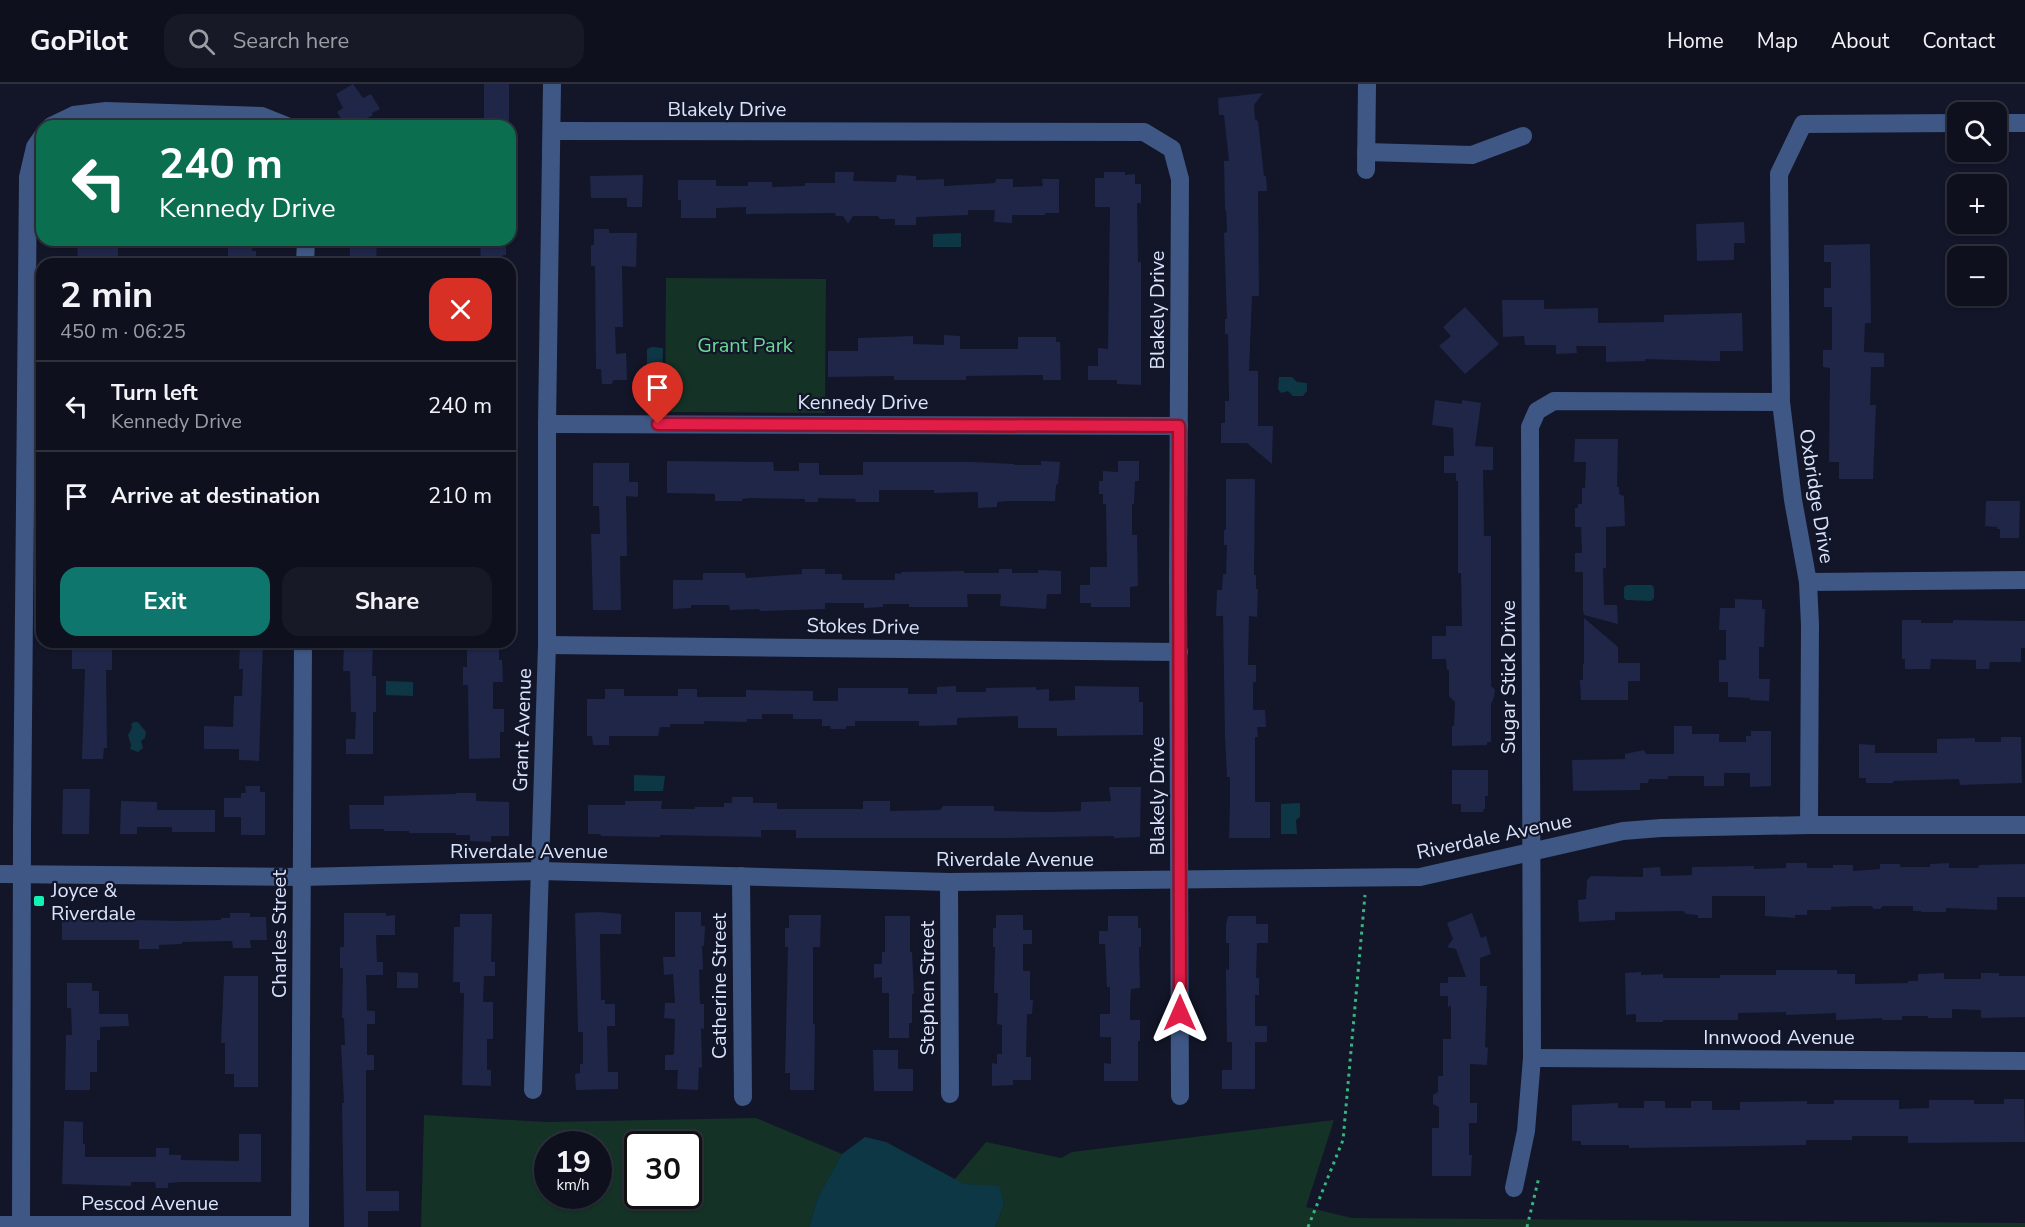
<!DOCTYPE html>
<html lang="en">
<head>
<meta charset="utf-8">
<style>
	:root { --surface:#0e101e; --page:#171927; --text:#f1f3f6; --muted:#9b9da4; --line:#2e303c; --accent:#0f766e }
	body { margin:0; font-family:"Nunito Sans",sans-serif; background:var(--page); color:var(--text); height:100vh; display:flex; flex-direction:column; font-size:22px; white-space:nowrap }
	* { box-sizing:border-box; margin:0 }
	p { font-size:20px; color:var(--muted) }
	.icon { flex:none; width:33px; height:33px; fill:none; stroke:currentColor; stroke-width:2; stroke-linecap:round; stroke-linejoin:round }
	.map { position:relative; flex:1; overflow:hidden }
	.side { position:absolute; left:36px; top:174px; width:480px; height:390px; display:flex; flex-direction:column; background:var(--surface); border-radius:18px; box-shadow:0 2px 4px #0004,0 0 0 2px var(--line) }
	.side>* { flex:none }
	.banner { position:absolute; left:36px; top:36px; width:480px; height:126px; border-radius:18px; box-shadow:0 2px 4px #0004,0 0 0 2px var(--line); background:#0b6e4f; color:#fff; overflow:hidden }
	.controls { position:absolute; left:1947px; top:18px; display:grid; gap:12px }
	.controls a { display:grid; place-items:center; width:60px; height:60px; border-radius:12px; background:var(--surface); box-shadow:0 2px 4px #0004,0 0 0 2px var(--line); font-size:30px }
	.speed { position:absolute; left:534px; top:1047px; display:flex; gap:12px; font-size:30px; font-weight:700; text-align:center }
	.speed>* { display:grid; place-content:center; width:78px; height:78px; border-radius:50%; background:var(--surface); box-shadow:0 2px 4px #0004,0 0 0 2px var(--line); line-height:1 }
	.speed small { font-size:15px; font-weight:400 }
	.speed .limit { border:3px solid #111; border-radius:9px; background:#fff; color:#111 }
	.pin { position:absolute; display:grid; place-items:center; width:51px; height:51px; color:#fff; margin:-62px -26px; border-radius:50% 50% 50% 0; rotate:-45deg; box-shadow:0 0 6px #0007 }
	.pin .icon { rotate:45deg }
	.me { position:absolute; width:66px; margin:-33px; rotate:0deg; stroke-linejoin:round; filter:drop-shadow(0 0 4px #0008) }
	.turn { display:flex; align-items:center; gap:21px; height:126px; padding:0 24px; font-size:27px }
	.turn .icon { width:78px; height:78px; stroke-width:2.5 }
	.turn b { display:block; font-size:42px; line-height:51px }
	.round { display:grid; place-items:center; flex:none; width:63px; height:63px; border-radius:18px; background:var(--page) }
	.head { display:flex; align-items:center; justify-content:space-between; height:102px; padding:0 24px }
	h1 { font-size:36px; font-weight:700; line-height:45px }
	.button { display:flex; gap:12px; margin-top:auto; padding:12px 24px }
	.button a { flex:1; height:69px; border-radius:18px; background:var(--accent); color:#fff; font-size:24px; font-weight:700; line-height:69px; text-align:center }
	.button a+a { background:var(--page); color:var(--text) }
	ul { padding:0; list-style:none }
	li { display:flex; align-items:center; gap:18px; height:90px; padding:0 24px; border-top:2px solid var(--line) }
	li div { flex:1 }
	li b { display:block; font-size:22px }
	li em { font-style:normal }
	header { display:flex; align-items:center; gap:36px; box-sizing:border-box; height:84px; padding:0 30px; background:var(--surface); border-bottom:2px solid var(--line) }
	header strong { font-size:28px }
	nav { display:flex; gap:33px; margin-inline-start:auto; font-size:21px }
	.search { width:420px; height:54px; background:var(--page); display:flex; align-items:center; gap:15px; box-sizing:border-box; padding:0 21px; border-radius:18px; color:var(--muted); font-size:22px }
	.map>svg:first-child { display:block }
	.green { fill:#153226; fill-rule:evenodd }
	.water { fill:#0e3745 }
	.building { fill:#1f2648 }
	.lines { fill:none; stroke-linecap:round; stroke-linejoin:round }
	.path { stroke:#37b57e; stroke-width:3; stroke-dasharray:3 4.5; stroke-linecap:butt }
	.minor { stroke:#3f5785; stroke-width:18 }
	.route-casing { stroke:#92132f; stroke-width:15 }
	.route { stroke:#e11d48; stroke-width:10 }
	.poi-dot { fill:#12f2b5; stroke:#121628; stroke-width:2 }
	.labels { text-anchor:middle; stroke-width:4.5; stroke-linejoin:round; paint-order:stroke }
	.street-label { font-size:20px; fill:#dbe4fd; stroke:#121628 }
	.park-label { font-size:20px; fill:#6ada94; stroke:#121628 }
	.poi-label { font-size:20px; fill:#dbe4fd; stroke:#121628; text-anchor:start }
</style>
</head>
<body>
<header>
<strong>GoPilot</strong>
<div class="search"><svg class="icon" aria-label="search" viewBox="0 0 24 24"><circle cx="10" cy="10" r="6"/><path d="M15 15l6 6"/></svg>Search here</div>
<nav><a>Home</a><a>Map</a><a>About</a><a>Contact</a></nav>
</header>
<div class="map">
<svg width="2025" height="1143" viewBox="0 0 2025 1143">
	<rect width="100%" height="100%" fill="#121628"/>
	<g class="green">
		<path d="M666,194L826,195L825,329L665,328Z"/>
		<path d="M424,1031L546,1038L756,1034L842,1070L818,1113L809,1143H421ZM548,1060H598V1112H548ZM638,1060H688V1112H638Z"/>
		<path d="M1334,1036L1306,1123L1352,1134L2025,1139V1143H995L1004,1120L999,1103L964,1100L954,1096L986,1058L1061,1074L1072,1068Z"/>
	</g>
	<g class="water">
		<path d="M961,149V163H933V150Z"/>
		<path d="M652,263L663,264L662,293L652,296L647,290V265Z"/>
		<path d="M1279,293H1292L1297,298L1307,299V307L1303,312H1293L1288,307L1281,309L1278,305Z"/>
		<path d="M1627,501H1652L1654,504V514L1651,517L1626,516L1624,514V503Z"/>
		<path d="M386,597L413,598V612L386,611Z"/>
		<path d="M134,638H138L146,648L145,654L141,657L143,664L138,668L130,665L131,661L128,651L132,644L131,640Z"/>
		<path d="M634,691L665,692L663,707H634Z"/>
		<path d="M1300,719V733L1296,736L1297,750H1281V720Z"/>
		<path d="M865,1053L886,1058L964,1100L999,1102L1004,1120L995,1143H809L818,1113L842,1070Z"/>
	</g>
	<g class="building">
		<path d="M353,0L363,14L371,10L380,25L372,29L373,31L354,42H346L337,28L343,24L336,10Z"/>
		<rect x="484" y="0" width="25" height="42"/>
		<path d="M1263,9L1254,21L1255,35L1258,37L1264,92H1266L1267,107H1258L1259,212H1252L1249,287H1258V342H1273L1272,380L1247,359H1221V339H1225V317H1229L1228,250H1225V235H1227L1224,149L1227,148L1226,126H1225L1224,77H1229L1224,31H1219L1218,14Z"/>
		<path d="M835,88H854L853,97L896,98L897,91L916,92V96L944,95V102L995,99L996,95H1013V103L1043,102L1042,95H1059V129H1045V131H1012V139L994,138L995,126H968V131L916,133V141H895V135H880L878,132H853L848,140L843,132H836L835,129L746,130V123L716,124V134H681V116H678V96H716V102H748V98H772V103L805,102V99H835Z"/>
		<path d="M1104,88H1125V91L1135,90V100H1141V119H1137L1138,178H1141V301L1117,300V296H1088V282H1098V264L1108,265L1110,123H1095V94H1104Z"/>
		<path d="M643,91L642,123H627V114H591L590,92Z"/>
		<path d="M1744,138L1745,159H1734V176L1697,177L1696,140Z"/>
		<path d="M594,145H609V149H637L636,183L622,182L623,243H615L616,270L626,269L627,296H613L612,300H602L601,285H596L595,182H591V161H594Z"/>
		<path d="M77,156H118V178H110V180H78Z"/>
		<path d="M228,156H252V167H256V180H228Z"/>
		<path d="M350,156H377L376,180H350Z"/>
		<path d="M480,156H506V171H503V180H481Z"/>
		<path d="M1870,160L1871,239H1865L1864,268L1884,269V283H1871L1870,321H1876L1873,395H1839V378H1829L1830,284L1823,283V266H1832V223H1824V204H1831V178H1824V161Z"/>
		<path d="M1502,216H1544V225L1598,224V239L1664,238V231L1742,229L1743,267H1720V277H1711L1645,275V277L1606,278V262H1576L1577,269L1556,270V261H1525L1524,252L1503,253Z"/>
		<path d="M1465,223L1499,260L1465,290L1439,262L1451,252L1443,243Z"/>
		<path d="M944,251L960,252V265H1018V253H1056V258H1060L1061,296H1043V291L966,292V296H894V292L828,293V267H858V254L913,252V260L944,261Z"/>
		<path d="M1435,316L1462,320V316L1481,319L1475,362L1493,363V386H1483L1484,452H1491V602L1495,606L1494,613L1491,620V658H1487V661L1452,662V642H1454L1455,618L1449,612V586H1447L1446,575H1432V552H1446V542H1462L1461,489H1458V397H1456V389H1444V372H1454L1453,344L1432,341Z"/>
		<path d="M1575,355H1618L1617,403H1619V410L1624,412L1625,442L1606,443V484H1603L1604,521H1617L1618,540L1584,531L1583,527V488H1575V469H1582L1581,443H1575V424H1578V420H1582V404H1585L1586,378H1574Z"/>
		<path d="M667,377L773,378L774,387H799V379H819V391H863V378H972L1014,380V381H1041V377L1060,378L1058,400L1056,401L1055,417H1010L997,418V423L978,424V408L934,409V406H879V418H855L856,415L818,414V418H805V415L751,414L742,415V417H715V410L667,409Z"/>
		<path d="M1118,377H1139V397H1135L1134,420H1132V451H1137L1138,502L1130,503V523H1091V519H1080V501H1090V483H1107L1106,420H1103V410H1099V397H1103V387L1118,388Z"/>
		<path d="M593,379H629V398H638V413L626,412L627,472H620L621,526H593L591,450H600L599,422H593Z"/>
		<path d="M1226,395H1255L1254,491H1256V505H1258L1257,533L1249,532L1248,581H1256V598H1253V626H1265L1266,643H1257L1258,653H1255V718H1270V754H1229L1230,718V693H1227L1225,652L1223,532H1216L1217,506H1222L1223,490H1226L1227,461H1224V446H1226Z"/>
		<path d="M1986,417H2020L2019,454H2000V445H1997V443L1985,442Z"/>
		<path d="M802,485H825V490H842V496H895V489L901,490V488L964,487V489H999V485H1012V489H1038V486L1061,487V510H1047L1046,525L1000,522L1001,510H967L968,523H909V520H883V523L864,524V519H825V525L760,527L759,525L730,526L729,521H691V524L673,525V496H703V489H745L746,494L802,490Z"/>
		<path d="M1735,515L1762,516V525H1765L1764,563H1759V595H1770L1769,617L1750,616V614L1728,613V598H1719V576H1726V546H1719L1720,524H1735Z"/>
		<path d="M1584,534L1618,563V579H1640V597H1628V616H1581L1580,596H1583V580H1584Z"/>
		<path d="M1902,536H1921V539H1953V536L2025,537V564H2021V578H1990L1989,585H1976V576L1931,575L1930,585H1905V575H1902Z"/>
		<path d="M72,558H112V586H106L107,664H104L103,675H82L85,585H72Z"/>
		<path d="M240,558H263L259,677L239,676V665H204V642L233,643L234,612H242L243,585H239Z"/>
		<path d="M344,558H373L372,592H376V628H373V670H346V655H355L356,628H351L350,587H343Z"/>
		<path d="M467,558H499V576H502L503,598H493V625H504V648H500V674L469,675L468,601H463V583H467Z"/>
		<path d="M956,602V608H986V604L1036,603V606L1049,605V617L1075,616V602L1139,603V618H1143V651L1057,652V644H1018V632L957,634V641L919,642V637H855V642H846V645H831L830,642H822V635H793V630H762V635H747V638L704,637V640H670V643H660L658,652H609V661H593L592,652H587V615H605V605H624V612H678V605H697V613H746V606L813,607V617H838V604H908V610H937V603Z"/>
		<path d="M1674,642H1692V650H1719V658H1746V652H1751V647H1771V702L1750,703V689H1724V702H1704V692H1668V695H1649L1648,699H1640V706L1573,707L1572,676L1625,675V670L1644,666L1646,670H1674Z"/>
		<path d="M2001,653H2021L2022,699L1960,701L1959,695L1893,697V699H1866V694H1859V660L1875,661V669H1937V655L1975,654V658H2001Z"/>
		<path d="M1452,686H1488V712H1485V725H1483V728H1461V720H1452Z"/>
		<path d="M245,702H260V708H265V751H241V733H224V714H241V709H246Z"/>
		<path d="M1109,703H1141L1140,753L1114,754V752L1006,754H796V746H761V753L660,751V753L601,752L600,750H588V721H625V717H662L661,725H695V723H724V719H732V713H753V719H777V725H863V717H890V727L940,726L943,722H994V727L1050,728L1081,727V718L1111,717Z"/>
		<path d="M63,705H90L89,750H62Z"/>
		<path d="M456,709H476V717L509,718V752H491V758L470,757V751H456V749H409V747H384V745H350L349,721H384V712L456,710Z"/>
		<path d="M121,717L157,718V726H215V748H172V743H137V750H120Z"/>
		<path d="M1786,779H1807V784H1833V781H1853V787L1880,785V780H1900V783H1930V780L1949,779V784H1978L1979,781L2025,780V813H1997V826L1946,824V828H1921V827H1913V822H1883L1880,825H1874L1871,822H1853L1831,823V826H1807V831H1795V834L1765,832V812H1712V834H1698V831L1686,830L1683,827L1615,828V836L1579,838L1578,816L1586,815L1587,796L1591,792L1643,793V784L1660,783L1661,792L1692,791V783L1754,782V785L1786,784Z"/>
		<path d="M599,828L621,830V850H600L601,916H605V920H615V942H607L608,988H618V1005L576,1006L575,990L580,989V980H583V948H578L575,829Z"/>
		<path d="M675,828H701V842H705L704,862H702L703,885L699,886L700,920H704V945L701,944L702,984L699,983L698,1006L677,1005L678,986H665V971H673L674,969L675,935L664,934L665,919H675L673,890L664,891L663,873H675Z"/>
		<path d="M230,829H250V833H266L267,856H250L251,864H233L232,857L182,858V860L159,861V865H139V856H62V833H135V836L180,837L221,836V834H230Z"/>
		<path d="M344,829H386V832L395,831V851H376L377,878H383V891H366L367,927H375V940H367V971H374V986H366V1107H399V1127H368V1143H344L342,1019H344L341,961H345L344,934H342L343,884H340V863H344Z"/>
		<path d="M1472,829L1481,854L1486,852L1491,870L1480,874V902H1487L1485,963L1488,964L1487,981L1470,980V1019H1477V1039H1469V1071H1472L1471,1092H1432V1044H1439V1023L1433,1020V1011L1438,1008V992H1443V955H1451V922L1448,923V912H1440V899H1448V893H1466L1456,865L1447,863L1453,855L1447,839Z"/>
		<path d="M460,830H492L491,878H495V892H484L483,918H493V955H487V986H491V1002L462,1001L464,909H460V898H453L454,843H460Z"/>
		<path d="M789,831H821L820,863H813V940H815L814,1006H790V989H785L788,863H785V844H789Z"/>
		<path d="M996,831H1023V846H1032V860H1023V887H1030V916H1033L1032,930H1027L1026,973H1031V996H1013V1001L992,1002V979L997,980V970H1002V941L997,940L998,909H994L995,863H993V844H996Z"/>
		<path d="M885,832H910V868H912L914,910H912V939H909V954H889V909H882V893L874,894V880H882V868H885Z"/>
		<path d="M1108,832H1138V844H1141V863H1139L1140,904L1131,905L1130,921V936H1140V957H1138V997H1104V979L1111,980V953H1100V930H1110V903H1107L1105,860H1099V847H1108Z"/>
		<path d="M1228,832H1256V840H1268V859H1257L1256,894H1259V911H1255V942H1267V958H1255V1005H1222V986H1232V958H1227L1226,895V885L1229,886V859H1226V840Z"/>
		<path d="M1776,886H1837V890H1855V900L1908,899V897H1918V890L1944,889V895H1981V889H1999V892H2025V933L1981,934V926L1952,925V934H1928V932H1902V936H1882V934L1836,936V929L1786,931V928L1738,929V936H1663V938H1636V930L1626,931L1625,889L1641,888V891L1663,890V894H1720V891H1776Z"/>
		<path d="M397,888L418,889V904H397Z"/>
		<path d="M224,892H258V1003H234V990H225V959H221Z"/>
		<path d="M67,899H92V907H99V930H128L129,942L100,943V956H97V988H90V1006H65L66,951H72L71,924H67Z"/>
		<path d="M873,966H898V985H913V1007H874Z"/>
		<path d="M2004,1015H2024L2025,1058L1908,1059V1052H1852V1056H1806V1061L1629,1064V1061H1581V1057H1572V1021L1618,1019V1024H1644V1017H1665V1024H1691V1017H1712V1026H1740V1018L1807,1017V1020H1834V1016H1899V1025L1929,1024V1016H1974V1020H2004Z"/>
		<path d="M64,1037L83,1038V1060H85V1073H156V1064H169V1071H181V1076L239,1077V1050H261V1098H181L168,1099V1104H156L155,1098H131V1102L62,1100Z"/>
	</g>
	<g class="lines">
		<g class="path">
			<path d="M1308,1143L1343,1056L1365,811"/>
			<path d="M1527,1143L1539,1093"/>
		</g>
		<g class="minor">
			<path d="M1996,39H2025"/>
			<path d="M51,42L74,31L106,27L262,32L287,42"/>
			<path d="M552,47L1144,48L1172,65L1180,95L1178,493L1180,1012"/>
			<path d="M1366,68L1472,71L1523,52"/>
			<path d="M1366,86L1367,0"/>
			<path d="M305,180L306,156"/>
			<path d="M547,340L1179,342"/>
			<path d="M1808,498L2025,496"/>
			<path d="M547,561L1179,568"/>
			<path d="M1809,741L1810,541L1808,498L1793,416L1781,318L1779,90L1803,40L1958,39"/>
			<path d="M0,790L302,793L541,787L949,798L1420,793L1623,747L1661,744L1809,741H2025"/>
			<path d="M741,792L743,1013"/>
			<path d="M949,798L950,1010"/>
			<path d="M1532,974L2025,977"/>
			<path d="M533,1006L547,561V340L552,0"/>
			<path d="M1514,1104L1526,1047L1532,974L1530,343L1537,327L1554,317L1781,318"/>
			<path d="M0,1141H300"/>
			<path d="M21,1143L22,747L28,93L35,63L42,53"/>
			<path d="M300,1143L303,558"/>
		</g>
	</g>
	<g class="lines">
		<defs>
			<path id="route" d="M658,340L1179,342L1180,929"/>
		</defs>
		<use href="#route" class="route-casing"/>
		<use href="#route" class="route"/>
	</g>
	<rect class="poi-dot" x="33" y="811" width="12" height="12" rx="3"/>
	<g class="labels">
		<g class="street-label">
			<text x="727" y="32">Blakely Drive</text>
			<text transform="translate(1157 226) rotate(-90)" y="7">Blakely Drive</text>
			<text x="863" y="325">Kennedy Drive</text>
			<text transform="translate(1817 412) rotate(81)" y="7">Oxbridge Drive</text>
			<text transform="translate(863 542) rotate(1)" y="7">Stokes Drive</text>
			<text transform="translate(1508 593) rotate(-90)" y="7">Sugar Stick Drive</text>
			<text transform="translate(522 646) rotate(-88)" y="7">Grant Avenue</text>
			<text transform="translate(1157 712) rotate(-90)" y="7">Blakely Drive</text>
			<text transform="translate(1494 752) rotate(-12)" y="7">Riverdale Avenue</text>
			<text x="529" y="774">Riverdale Avenue</text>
			<text x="1015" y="782">Riverdale Avenue</text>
			<text transform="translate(279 850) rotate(-90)" y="7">Charles Street</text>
			<text transform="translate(719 902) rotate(-90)" y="7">Catherine Street</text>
			<text transform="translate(927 904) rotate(-90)" y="7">Stephen Street</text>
			<text x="1779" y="960">Innwood Avenue</text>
			<text x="150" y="1126">Pescod Avenue</text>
		</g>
		<g class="park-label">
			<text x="745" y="268">Grant Park</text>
		</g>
		<g class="poi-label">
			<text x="51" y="813">Joyce &amp;<tspan x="51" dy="23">Riverdale</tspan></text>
		</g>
	</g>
</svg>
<div class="controls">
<a><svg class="icon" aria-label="search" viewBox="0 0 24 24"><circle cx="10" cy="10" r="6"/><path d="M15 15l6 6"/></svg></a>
<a>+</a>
<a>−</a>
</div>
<div class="speed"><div>19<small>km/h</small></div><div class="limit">30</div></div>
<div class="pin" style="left:658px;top:340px;background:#d93025"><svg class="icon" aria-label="arrive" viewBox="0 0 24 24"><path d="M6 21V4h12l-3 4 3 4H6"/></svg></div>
<svg class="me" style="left:1180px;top:929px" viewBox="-20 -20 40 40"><path d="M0-17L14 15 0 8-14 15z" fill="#e11d48" stroke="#fff" stroke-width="4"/></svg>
<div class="banner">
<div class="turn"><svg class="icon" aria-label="left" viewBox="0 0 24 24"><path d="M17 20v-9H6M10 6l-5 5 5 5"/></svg><div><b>240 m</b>Kennedy Drive</div></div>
</div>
<section class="side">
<div class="head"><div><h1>2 min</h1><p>450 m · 06:25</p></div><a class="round" style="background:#d93025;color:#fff"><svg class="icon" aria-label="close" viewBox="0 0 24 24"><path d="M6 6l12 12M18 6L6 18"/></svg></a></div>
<ul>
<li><svg class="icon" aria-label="left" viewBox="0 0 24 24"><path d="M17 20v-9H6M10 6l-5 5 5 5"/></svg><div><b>Turn left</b><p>Kennedy Drive</p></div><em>240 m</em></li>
<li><svg class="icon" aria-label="arrive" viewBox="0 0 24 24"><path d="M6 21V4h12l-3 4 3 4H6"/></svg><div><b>Arrive at destination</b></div><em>210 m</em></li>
</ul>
<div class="button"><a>Exit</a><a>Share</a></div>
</section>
</div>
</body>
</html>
